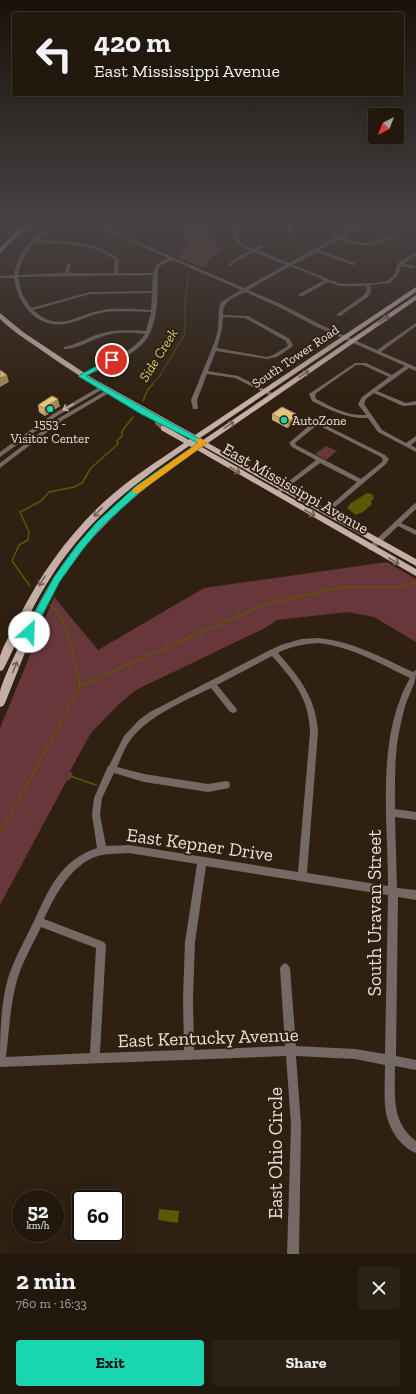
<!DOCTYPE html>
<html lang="en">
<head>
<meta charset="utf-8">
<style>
	:root { --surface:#23180e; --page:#2b2117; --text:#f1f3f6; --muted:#a3a09e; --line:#40372e; --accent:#19d5b2 }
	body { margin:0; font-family:"Zilla Slab",serif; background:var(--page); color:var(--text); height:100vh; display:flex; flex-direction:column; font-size:15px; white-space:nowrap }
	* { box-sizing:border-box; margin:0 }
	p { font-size:13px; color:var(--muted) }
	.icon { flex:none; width:22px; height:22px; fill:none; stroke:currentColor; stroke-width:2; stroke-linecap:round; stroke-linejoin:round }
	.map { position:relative; height:1254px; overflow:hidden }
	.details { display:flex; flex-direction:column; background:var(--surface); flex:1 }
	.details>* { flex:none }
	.hud { position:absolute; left:12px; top:12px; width:392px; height:84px; border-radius:4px; box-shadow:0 4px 16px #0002,0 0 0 1px var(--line); background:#23180e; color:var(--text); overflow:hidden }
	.needle { width:26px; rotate:222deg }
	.controls { position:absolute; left:368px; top:108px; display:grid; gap:8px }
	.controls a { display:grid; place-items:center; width:36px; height:36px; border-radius:4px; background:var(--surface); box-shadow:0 4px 16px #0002,0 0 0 1px var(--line); font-size:20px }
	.speed { position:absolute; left:12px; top:1190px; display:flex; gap:8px; font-size:20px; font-weight:700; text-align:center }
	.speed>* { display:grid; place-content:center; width:52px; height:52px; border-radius:50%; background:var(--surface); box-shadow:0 4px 16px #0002,0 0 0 1px var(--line); line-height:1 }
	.speed small { font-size:10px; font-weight:400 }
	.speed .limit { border:2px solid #111; border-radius:6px; background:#fff; color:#111 }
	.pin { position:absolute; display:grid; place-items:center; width:34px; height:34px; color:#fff; margin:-17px; border:2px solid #fff; border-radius:50%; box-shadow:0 1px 4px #0007 }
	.me { position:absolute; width:44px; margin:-22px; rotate:25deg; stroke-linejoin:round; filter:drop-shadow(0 0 3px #0008) }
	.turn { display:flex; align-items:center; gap:14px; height:84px; padding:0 16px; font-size:18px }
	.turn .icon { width:52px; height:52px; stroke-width:2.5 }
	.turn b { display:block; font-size:28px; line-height:34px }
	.round { display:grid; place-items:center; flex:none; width:42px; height:42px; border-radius:4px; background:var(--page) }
	.summary { display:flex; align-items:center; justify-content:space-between; height:68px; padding:0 16px }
	h1 { font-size:24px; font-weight:700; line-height:30px }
	.button { display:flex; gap:8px; margin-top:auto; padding:8px 16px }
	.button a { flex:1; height:46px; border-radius:4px; background:var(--accent); color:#111; font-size:16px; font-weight:700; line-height:46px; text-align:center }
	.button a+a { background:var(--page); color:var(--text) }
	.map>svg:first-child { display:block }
	.green { fill:#67373c }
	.water { fill:#5c5704 }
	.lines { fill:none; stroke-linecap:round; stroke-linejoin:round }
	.stream-far1 { stroke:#5c5704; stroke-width:1 }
	.stream { stroke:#5c5704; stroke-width:1.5 }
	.minor { fill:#746965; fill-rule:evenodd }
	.major { fill:#c5aea7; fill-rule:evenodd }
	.wall { fill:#c6a96e }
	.shaded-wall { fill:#a1895a }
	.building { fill:#e6c480; stroke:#a1895a }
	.oneway { stroke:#726055 }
	.oneway2 { stroke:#c1b6af }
	.route { fill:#19d5b2; stroke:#108a74 }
	.slow { fill:#f59e0b }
	.poi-dot { fill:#19d5b2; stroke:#2f2012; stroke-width:1.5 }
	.labels { text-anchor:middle; stroke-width:4; stroke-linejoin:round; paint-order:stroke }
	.far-street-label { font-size:13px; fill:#eadfd7; stroke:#2f2012 }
	.far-poi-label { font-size:13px; fill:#eadfd7; stroke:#2f2012; text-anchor:start }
	.far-water-label { font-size:14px; font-style:italic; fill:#d5d06b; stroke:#2f2012 }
	.street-label { font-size:16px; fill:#eadfd7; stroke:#2f2012 }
	.near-street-label { font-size:19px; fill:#eadfd7; stroke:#2f2012 }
</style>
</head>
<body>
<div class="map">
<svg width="416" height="1254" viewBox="0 0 416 1254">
	<rect width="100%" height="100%" fill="#2f2012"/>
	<g class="green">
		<path d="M188,222H218L210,228L220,252L214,254L204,268L177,257L187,245L182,226Z"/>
		<path d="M326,446L337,451L326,460L315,454Z"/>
		<path d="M387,562L416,579V642L374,617L347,612L277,620L265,628L136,690L119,704L91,733L70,771L73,774L70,780H67L0,905V728L54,597L98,650L204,588Z"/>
	</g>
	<g class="water">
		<path d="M367,493L372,494L374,498L371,501L372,504L363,512L356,515L347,508L351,503Z"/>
		<path d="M159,1209L179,1211L178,1223L158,1220Z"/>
	</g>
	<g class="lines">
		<g class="stream-far1">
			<path d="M195,263L200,257L203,248C196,239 195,231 202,222"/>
			<path d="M152,385L159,377L185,334V302L189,271"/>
		</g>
		<g class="stream">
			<path d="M143,401L148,389L153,384"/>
			<path d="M30,586L12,561L19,545L28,540L29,532L20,512L41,501L49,492L74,487L82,483L91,468L118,444L117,441L122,436V431L133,417"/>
			<path d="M50,605C69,619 74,663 80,686"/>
			<path d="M70,776L96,785"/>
			<path d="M0,833L61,723L80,686L263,605L342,587H402L416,582"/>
		</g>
		<g class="minor">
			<path d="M86,222H91L244,288L286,265L254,252L240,259L231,266H229V264L238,257L250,251C238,246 236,244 231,232L237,222C249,222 261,225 273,226C284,226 296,222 308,222L289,226L294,233L292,234L285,226L274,228L240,223L235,232C240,243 242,245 253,249L261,245H263V247L257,250L289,263L350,229L330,222H336L353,228L363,222H368L342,237C362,245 372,245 392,235H394V237C373,248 361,247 339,239L319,250L355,263V265H353L316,252L293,265L341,284L377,283L387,281L394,275L398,263L416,252V255L403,264L414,266V268L401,266L398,275L390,283L370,285L371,291L368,297L340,316L336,315L364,295L367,291L366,286H340L328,282L303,296H299V294L324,280L290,266L248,290L283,305L321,325L377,350L416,323V326L381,352L416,367V371L409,368L377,391L406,403L416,401V405L403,406L374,393L366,399L364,404L382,430L406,443L416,436V441L411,445L416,448V452L378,432L368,418C347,419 330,410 312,401L309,394L355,363H366L392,375L405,366L317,327L279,307L245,292C232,299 224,299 223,315L248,316L290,339L293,346L277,357L267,359L216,351L208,371L238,376L276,395L275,396H271L235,378L207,374L197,400L198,408L197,409H193L191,400L215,341L218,329L219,307L221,302L241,290L172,260L161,265L158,269C157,288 159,310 152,328C144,354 106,367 83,377H79V375C100,365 132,354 145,334C131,332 115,331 101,337C89,341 79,348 66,349H64V347C79,344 86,338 99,334C114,329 131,330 146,331L151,312C134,312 117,310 101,313C89,315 78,322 65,324C37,329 17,303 14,278H0V276L14,275C17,255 31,236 50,229H51V231L38,240C64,242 99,240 119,260L118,273H154C154,264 161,262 168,258ZM35,242C62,244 93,243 115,260L114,273H69L71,264L69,263L67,264L65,273L18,275C20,262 26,252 35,242ZM153,275L152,291L90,292L31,308L22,294L18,277ZM152,293L151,310C135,309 118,308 102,310C74,315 60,334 33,310L90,294ZM223,317L245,318L286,341L288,346L273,355L267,357L217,348L222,329ZM356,365H363L389,377L362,397L358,404L366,415C347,416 332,407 316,399L315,394Z"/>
			<path d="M101,386L103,387V389L57,416L0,457V452L53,414Z"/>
			<path d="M107,390L110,392L109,393L63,420L0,468V463L59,418Z"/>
			<path d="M307,417L317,423L323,424L385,455L389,459L386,464L328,513H324L323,512L324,511L357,482L320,463L280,493L278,494L275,492L316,460L292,447L289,443L311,424L304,419ZM316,426H320L381,457L383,459L382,462L361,479L296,445L295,443Z"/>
			<path d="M157,421L165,427V429H161L155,424V422Z"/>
			<path d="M416,503V509L401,523L416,530V535L398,526L373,550H369L368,548L369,546L414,504Z"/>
			<path d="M319,638C354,642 381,657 413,672L416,670C416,683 413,685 409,696C405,704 403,714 401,723C394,751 395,781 395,809L416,812V820L395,817L397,888L416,890V900L398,897L396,1056L416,1060V1070L395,1066C395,1095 391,1122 416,1141V1153C398,1146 386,1124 385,1105C384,1092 385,1078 385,1065L355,1059L296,1056L301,1125L299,1254H287L291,1125L286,1056L0,1067C0,1042 0,1017 5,991C9,968 21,948 31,927C41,907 49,885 64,869C73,859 85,852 97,848L92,815L94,798L108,766H109L124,736L140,719L150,712L270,650L281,645L301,639ZM319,643C354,648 379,663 410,678C407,684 403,690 401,697C378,753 388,827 388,886L307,873L318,732C316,698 300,678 278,653C291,646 304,644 319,643ZM272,656C294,681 309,698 310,732L298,872L129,845L106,846L100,815L102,798L114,773L144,782L208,792L229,788L230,785L229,782L226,781L208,784L144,774L117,767C121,758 125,747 131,739C151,714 183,702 211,688L230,712L233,713L236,712L237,710L236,708L217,685ZM129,853L197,864L185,942L183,998L184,1050L100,1053L106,945L104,942L44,919C55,896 69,867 95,857C106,853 117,854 129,853ZM206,866L388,895L385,1054L355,1049L296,1046L290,968L288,965L285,963L282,965L280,968L285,1046L194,1050L193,998L195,942ZM41,927L96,948L90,1053L6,1057C9,1032 10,1007 16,984C21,964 32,946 41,927Z"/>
		</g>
		<g class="major">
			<path d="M26,222H32L0,253V248Z"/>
			<path d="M416,287V292L200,438L203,440L416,295V300L208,443L416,559V566L203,446L202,447L416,569V576L197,450C143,487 93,528 58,584C36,621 21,663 5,703L3,706L0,707C0,702 0,697 0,692C2,681 15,655 20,644C35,608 54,572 80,542C112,504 151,475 192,447L189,446C129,487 84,522 46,585C29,612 18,641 3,670L0,671C0,666 0,660 0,656C4,643 13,630 19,617C43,569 77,523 119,489C140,472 162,458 184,443L161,430V426H165L189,440L190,438C141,410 90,385 44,352C29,341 13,332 0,319V313L23,332L92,378L195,435Z"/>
		</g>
	</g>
	<g class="wall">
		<path d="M38,405L60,406L45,416L39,412Z"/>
		<path d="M272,414L298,415L297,421L287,428L272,420Z"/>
	</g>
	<g class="shaded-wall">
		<path d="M7,375L9,382L0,387V378Z"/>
		<path d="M58,399L60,406L45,416L44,408Z"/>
		<path d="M298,415L297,421L287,428L288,422Z"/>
	</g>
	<g class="building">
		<path d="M0,370L7,375L0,378Z"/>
		<path d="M52,396L58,399L44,408L38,405Z"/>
		<path d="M282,407L298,415L288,422L272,414Z"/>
	</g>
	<defs><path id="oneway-shaft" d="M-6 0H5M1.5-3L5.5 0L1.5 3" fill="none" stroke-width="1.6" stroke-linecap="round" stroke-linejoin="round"/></defs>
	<g class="oneway">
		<use href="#oneway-shaft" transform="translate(384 319) rotate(-34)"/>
		<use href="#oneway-shaft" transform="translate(304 374) rotate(-34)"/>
		<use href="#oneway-shaft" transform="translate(229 425) rotate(-34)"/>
		<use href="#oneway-shaft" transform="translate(235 470) rotate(30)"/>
		<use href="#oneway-shaft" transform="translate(98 512) rotate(135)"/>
		<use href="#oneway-shaft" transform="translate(310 513) rotate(30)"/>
		<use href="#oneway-shaft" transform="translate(394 561) rotate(30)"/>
		<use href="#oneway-shaft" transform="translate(42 581) rotate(122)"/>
		<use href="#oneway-shaft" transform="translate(15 667) rotate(-68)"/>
	</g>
	<use class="oneway2" href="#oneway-shaft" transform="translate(68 407) rotate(151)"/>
	<linearGradient id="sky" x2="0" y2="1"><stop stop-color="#1a120a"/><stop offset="0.56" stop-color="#474244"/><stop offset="1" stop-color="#474244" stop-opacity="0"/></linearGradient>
	<rect width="416" height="398" fill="url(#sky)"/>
	<path class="route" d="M110,359L116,360L86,376L207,443L142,490L102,526L83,549L60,581L32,635L29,636L24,632L54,577L77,545L97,522L136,486L198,443L141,414L78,376Z"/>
	<path class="slow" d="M197,439H202L207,443L138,493H133V489L198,443L196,441Z"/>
	<g class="poi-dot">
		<circle cx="50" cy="409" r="4"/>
		<circle cx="284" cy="420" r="4"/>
	</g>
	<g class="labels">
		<g class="far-street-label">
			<text transform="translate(295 356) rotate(-34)" y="5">South Tower Road</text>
		</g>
		<g class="far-poi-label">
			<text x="292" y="425">AutoZone</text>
			<text x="50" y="428" text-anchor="middle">1553 -<tspan x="50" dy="15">Visitor Center</tspan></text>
		</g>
		<g class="far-water-label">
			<text transform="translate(158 355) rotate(-58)" y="5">Side Creek</text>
		</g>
		<g class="street-label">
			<text transform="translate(296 488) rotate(30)" y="6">East Mississippi Avenue</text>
		</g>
		<g class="near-street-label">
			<text transform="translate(200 844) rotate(8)" y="7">East Kepner Drive</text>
			<text transform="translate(374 913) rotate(-90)" y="7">South Uravan Street</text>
			<text transform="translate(208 1037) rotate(-2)" y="7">East Kentucky Avenue</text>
			<text transform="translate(275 1153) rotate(-90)" y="7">East Ohio Circle</text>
		</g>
	</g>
</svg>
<div class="controls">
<a><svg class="needle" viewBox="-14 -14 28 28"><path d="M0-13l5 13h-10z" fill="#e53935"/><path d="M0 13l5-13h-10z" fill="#a3a09e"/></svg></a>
</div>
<div class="speed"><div>52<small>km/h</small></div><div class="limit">60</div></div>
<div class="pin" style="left:112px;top:360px;background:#d93025"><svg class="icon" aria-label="arrive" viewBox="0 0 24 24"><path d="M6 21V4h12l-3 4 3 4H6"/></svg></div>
<svg class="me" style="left:29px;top:632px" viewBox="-20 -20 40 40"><circle r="19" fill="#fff"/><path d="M0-13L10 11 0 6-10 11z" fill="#19d5b2"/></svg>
<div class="hud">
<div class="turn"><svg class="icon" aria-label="left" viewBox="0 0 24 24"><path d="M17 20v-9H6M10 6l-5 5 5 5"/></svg><div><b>420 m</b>East Mississippi Avenue</div></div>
</div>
</div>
<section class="details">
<div class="summary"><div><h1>2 min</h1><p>760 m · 16:33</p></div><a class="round"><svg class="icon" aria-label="close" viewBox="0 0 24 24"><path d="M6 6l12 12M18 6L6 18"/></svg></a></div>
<div class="button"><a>Exit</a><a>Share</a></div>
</section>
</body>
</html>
